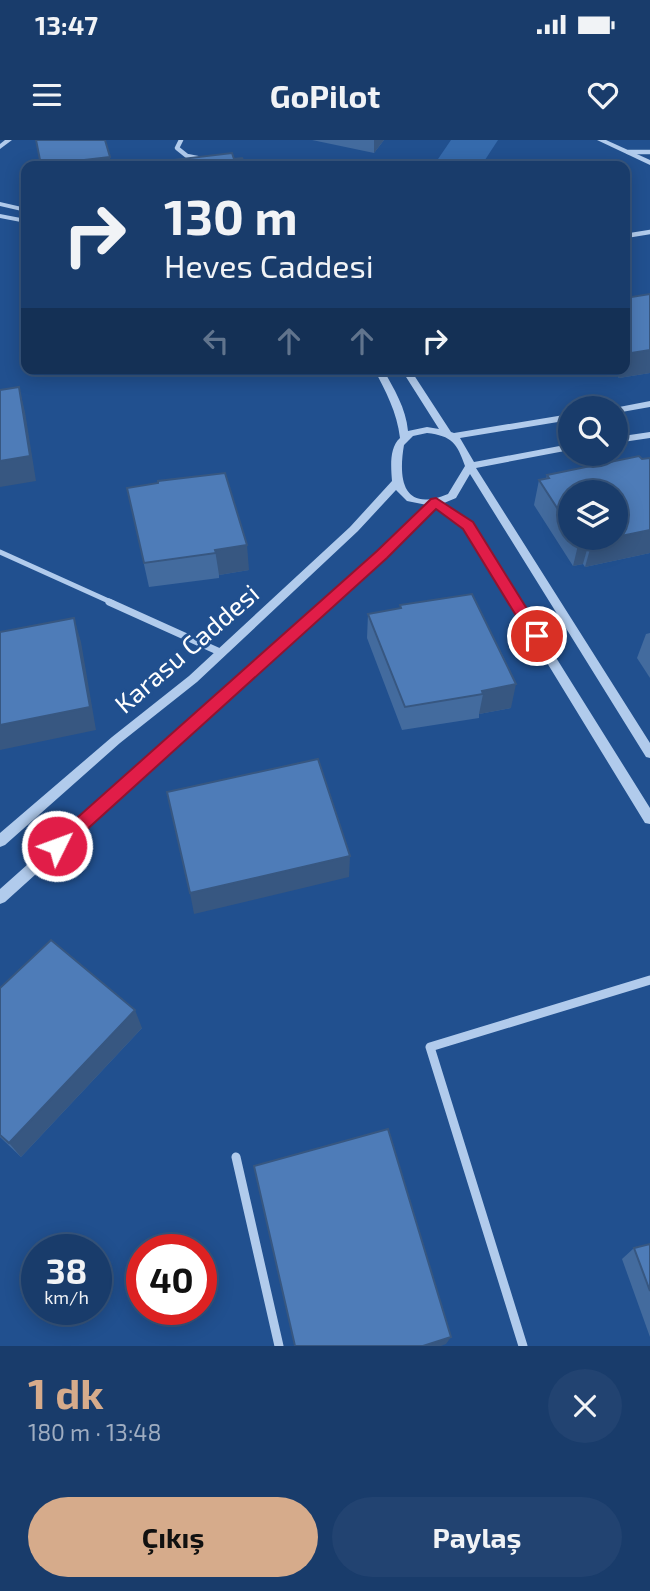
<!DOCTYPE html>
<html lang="tr">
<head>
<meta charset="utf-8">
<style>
	:root { --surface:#193c6b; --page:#224371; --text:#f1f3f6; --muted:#9fadc1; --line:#37567e; --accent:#d6ab8b }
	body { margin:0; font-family:"Exo 2",sans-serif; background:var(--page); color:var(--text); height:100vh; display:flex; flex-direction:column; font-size:26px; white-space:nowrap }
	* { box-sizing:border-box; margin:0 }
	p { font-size:23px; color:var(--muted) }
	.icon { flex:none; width:38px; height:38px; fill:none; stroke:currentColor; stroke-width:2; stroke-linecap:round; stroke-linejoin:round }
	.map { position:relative; height:1206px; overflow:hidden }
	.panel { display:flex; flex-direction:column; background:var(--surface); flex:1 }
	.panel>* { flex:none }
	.banner { position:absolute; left:21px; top:21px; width:609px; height:214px; border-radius:14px; box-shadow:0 4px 18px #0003,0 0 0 2px var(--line); background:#193c6b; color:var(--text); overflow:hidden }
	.tools { position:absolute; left:558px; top:256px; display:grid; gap:14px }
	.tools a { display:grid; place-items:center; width:70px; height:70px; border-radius:50%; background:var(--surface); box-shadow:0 4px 18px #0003,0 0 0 2px var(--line); font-size:35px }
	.speed { position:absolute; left:21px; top:1094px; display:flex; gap:14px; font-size:35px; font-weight:700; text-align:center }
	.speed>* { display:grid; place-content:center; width:91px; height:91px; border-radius:50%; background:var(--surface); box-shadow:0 4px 18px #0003,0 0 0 2px var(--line); line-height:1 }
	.speed small { font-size:18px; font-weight:400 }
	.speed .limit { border:10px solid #d22; background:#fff; color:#111 }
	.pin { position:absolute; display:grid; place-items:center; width:60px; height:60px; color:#fff; margin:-30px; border:4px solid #fff; border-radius:50%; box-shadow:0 2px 7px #0007 }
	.me { position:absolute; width:77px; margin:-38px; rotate:48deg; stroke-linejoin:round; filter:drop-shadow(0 0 5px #0008) }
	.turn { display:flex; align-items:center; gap:24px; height:147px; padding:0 28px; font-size:32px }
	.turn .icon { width:91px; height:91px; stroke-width:2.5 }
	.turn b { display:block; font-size:49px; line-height:60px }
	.lanes { display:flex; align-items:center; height:66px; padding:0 28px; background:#0003; justify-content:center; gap:35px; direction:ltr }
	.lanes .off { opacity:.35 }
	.round { display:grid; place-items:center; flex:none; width:74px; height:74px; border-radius:37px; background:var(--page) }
	.summary { display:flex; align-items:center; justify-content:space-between; height:119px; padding:0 28px }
	h1 { font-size:42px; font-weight:700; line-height:52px; color:var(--accent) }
	.primary-button { display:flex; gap:14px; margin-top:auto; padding:14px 28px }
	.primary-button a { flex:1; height:80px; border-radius:42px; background:var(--accent); color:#111; font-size:28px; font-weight:700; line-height:80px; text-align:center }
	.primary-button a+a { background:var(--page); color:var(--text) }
	.status { display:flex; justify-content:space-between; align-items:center; height:49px; padding:0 35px; background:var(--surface); direction:ltr }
	.status svg { height:19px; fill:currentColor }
	header { display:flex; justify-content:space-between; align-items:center; height:91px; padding:0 28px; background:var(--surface); font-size:32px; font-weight:700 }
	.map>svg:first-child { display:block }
	.green { fill:#356aac }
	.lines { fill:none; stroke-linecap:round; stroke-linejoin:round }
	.minor-far3 { stroke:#b1cbec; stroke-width:4.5 }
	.minor-far2 { stroke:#b1cbec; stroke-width:5 }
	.minor-far1 { stroke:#b1cbec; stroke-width:7 }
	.minor { stroke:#b1cbec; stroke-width:9 }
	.tertiary { fill:#b1cbec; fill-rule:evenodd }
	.wall { fill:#436b9e; fill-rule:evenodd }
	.shaded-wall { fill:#375781 }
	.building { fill:#4e7cb8; stroke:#375781; stroke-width:2 }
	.route { fill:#e11d48; stroke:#92132f; stroke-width:2 }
	.labels { text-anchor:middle; stroke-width:6; stroke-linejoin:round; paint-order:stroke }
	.street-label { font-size:26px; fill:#fff; stroke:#21508f }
</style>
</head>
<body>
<div class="status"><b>13:47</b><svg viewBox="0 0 49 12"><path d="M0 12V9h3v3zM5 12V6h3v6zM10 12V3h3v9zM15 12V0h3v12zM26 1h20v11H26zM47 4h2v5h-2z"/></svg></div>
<header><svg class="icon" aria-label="menu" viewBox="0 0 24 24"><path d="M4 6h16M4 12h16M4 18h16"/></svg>GoPilot<svg class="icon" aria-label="heart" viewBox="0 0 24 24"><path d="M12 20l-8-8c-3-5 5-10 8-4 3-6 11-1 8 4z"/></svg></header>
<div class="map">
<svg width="650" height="1206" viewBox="0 0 650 1206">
	<rect width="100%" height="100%" fill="#21508f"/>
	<path class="green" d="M451,0H498L481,26L436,22Z"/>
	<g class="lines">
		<g class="minor-far3">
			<path d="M181,0L177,8L187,16L202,19"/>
			<path d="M628,12H650"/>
			<path d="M625,96L650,92"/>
		</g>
		<path class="minor-far2" d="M0,412L113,463"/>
		<path class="minor-far1" d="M109,462L222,513"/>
		<g class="minor">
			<path d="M236,1017L279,1206"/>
			<path d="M523,1206L430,907L650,840"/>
		</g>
		<g class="tertiary">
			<path d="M5,0H12L0,9V4Z"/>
			<path d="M597,0H606L650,20V25Z"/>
			<path d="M0,62L26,68V72L0,66Z"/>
			<path d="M0,74L26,79V83L0,78Z"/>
			<path d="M374,229H383C394,249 406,268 408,291L427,287L439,289L401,229H410L451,292L454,293L570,274V280L460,298L474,322L570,304V310L476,328L650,603V618L646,617L470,334L456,358L444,363L472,383L650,668V684L645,683L464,387L437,367L386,418L5,762L0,764V749L378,412L427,365L407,361L396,350L358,391L197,542L120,603L5,705L0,707V693L112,597L189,536L350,387L392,341C391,327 389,308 400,298C397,272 386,252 374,229ZM427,293C452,296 457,303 465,326L448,354C403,373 398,340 404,305L413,296Z"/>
			<path d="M650,261V267L616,273V268H614Z"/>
			<path d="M650,292V298L616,303V297Z"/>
		</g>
	</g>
	<g class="wall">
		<path d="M312,0H384L374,13Z"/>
		<path d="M650,154V233L619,238L612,229H625V158Z"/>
		<path d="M650,318V413L585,427L583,424L573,426L534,365L539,340L546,339L547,335ZM570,352L616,397H570Z"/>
		<path d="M127,348L249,430L219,435V438L149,447Z"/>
		<path d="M400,465L511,568L479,574V578L402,590L367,498L368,474L400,468Z"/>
		<path d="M650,493V538L637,518L646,494Z"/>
		<path d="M0,848L142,888L21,1017L0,997Z"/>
		<path d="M650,1104V1197L622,1119L634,1108Z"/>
	</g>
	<g class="shaded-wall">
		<path d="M374,0H384L374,13Z"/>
		<path d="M110,17L111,26H41V25Z"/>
		<path d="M650,210V233L619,238L621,229H625V214Z"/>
		<path d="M19,247L25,272L36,341L0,347V321Z"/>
		<path d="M650,390V413L585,427L592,402Z"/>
		<path d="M590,399L583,424L573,426L579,401Z"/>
		<path d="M247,405L249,430L219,435L215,410Z"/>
		<path d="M74,478L81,502L96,590L0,610V585Z"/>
		<path d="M516,544L511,568L479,574L483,554L482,551Z"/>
		<path d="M350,716L349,737L194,774L190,753Z"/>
		<path d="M135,870L142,888L21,1017L9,1003Z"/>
		<path d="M451,1197L446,1204L441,1206H423Z"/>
	</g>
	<g class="building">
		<path d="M36,0H105L110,17L41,25Z"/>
		<path d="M232,13L234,19L242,18L246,26H169L175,25L173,20Z"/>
		<path d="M650,154V210L625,214V158Z"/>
		<path d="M19,247L30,316L0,321V250Z"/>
		<path d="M639,316L642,319L650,318V390L592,402L590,399L579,401L577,397H616V352H570V388L539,340L549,338L547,335Z"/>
		<path d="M225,333L247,405L215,410L216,413L144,423L127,348L158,343V341Z"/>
		<path d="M472,454L516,544L482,551L483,554L405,567L368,474L401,468L400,465Z"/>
		<path d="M74,478L90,567L0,585V492Z"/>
		<path d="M318,619L350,716L190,753L167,652Z"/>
		<path d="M51,800L135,870L9,1003L0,995V848Z"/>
		<path d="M388,989L451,1197L423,1206H295L254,1026Z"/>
		<path d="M650,1104V1151L634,1108Z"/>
	</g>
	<path class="route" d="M436,358L473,382L542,493L544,496L542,500H531L463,389L436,369L387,418L63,711L57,713L51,711L49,706L51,701L377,411L431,359Z"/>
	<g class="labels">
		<g class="street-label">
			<text transform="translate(187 509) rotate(-41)" y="9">Karasu Caddesi</text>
		</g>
	</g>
</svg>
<div class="tools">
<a><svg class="icon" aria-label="search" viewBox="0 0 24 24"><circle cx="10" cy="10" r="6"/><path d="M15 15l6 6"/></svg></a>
<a><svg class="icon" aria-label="layers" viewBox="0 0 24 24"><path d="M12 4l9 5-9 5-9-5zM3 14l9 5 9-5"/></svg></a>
</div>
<div class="speed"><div>38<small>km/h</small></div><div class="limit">40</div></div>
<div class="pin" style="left:537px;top:496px;background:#d93025"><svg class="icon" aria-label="arrive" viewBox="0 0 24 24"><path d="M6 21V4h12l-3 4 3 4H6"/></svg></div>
<svg class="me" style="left:57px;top:706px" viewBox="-20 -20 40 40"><circle r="17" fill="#e11d48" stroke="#fff" stroke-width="3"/><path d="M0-11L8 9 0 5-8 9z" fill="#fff"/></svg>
<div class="banner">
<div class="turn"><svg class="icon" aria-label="right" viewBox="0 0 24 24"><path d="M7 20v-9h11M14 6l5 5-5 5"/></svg><div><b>130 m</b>Heves Caddesi</div></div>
<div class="lanes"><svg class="icon off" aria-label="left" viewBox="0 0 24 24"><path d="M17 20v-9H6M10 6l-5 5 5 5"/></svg><svg class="icon off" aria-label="ahead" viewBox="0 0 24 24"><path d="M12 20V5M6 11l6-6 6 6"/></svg><svg class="icon off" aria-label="ahead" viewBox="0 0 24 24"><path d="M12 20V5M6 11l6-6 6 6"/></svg><svg class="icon" aria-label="right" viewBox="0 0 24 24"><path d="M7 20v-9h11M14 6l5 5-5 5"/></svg></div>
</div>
</div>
<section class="panel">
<div class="summary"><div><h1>1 dk</h1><p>180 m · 13:48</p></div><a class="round"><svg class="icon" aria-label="close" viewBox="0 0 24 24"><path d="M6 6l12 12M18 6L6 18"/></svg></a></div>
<div class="primary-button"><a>Çıkış</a><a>Paylaş</a></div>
</section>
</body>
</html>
